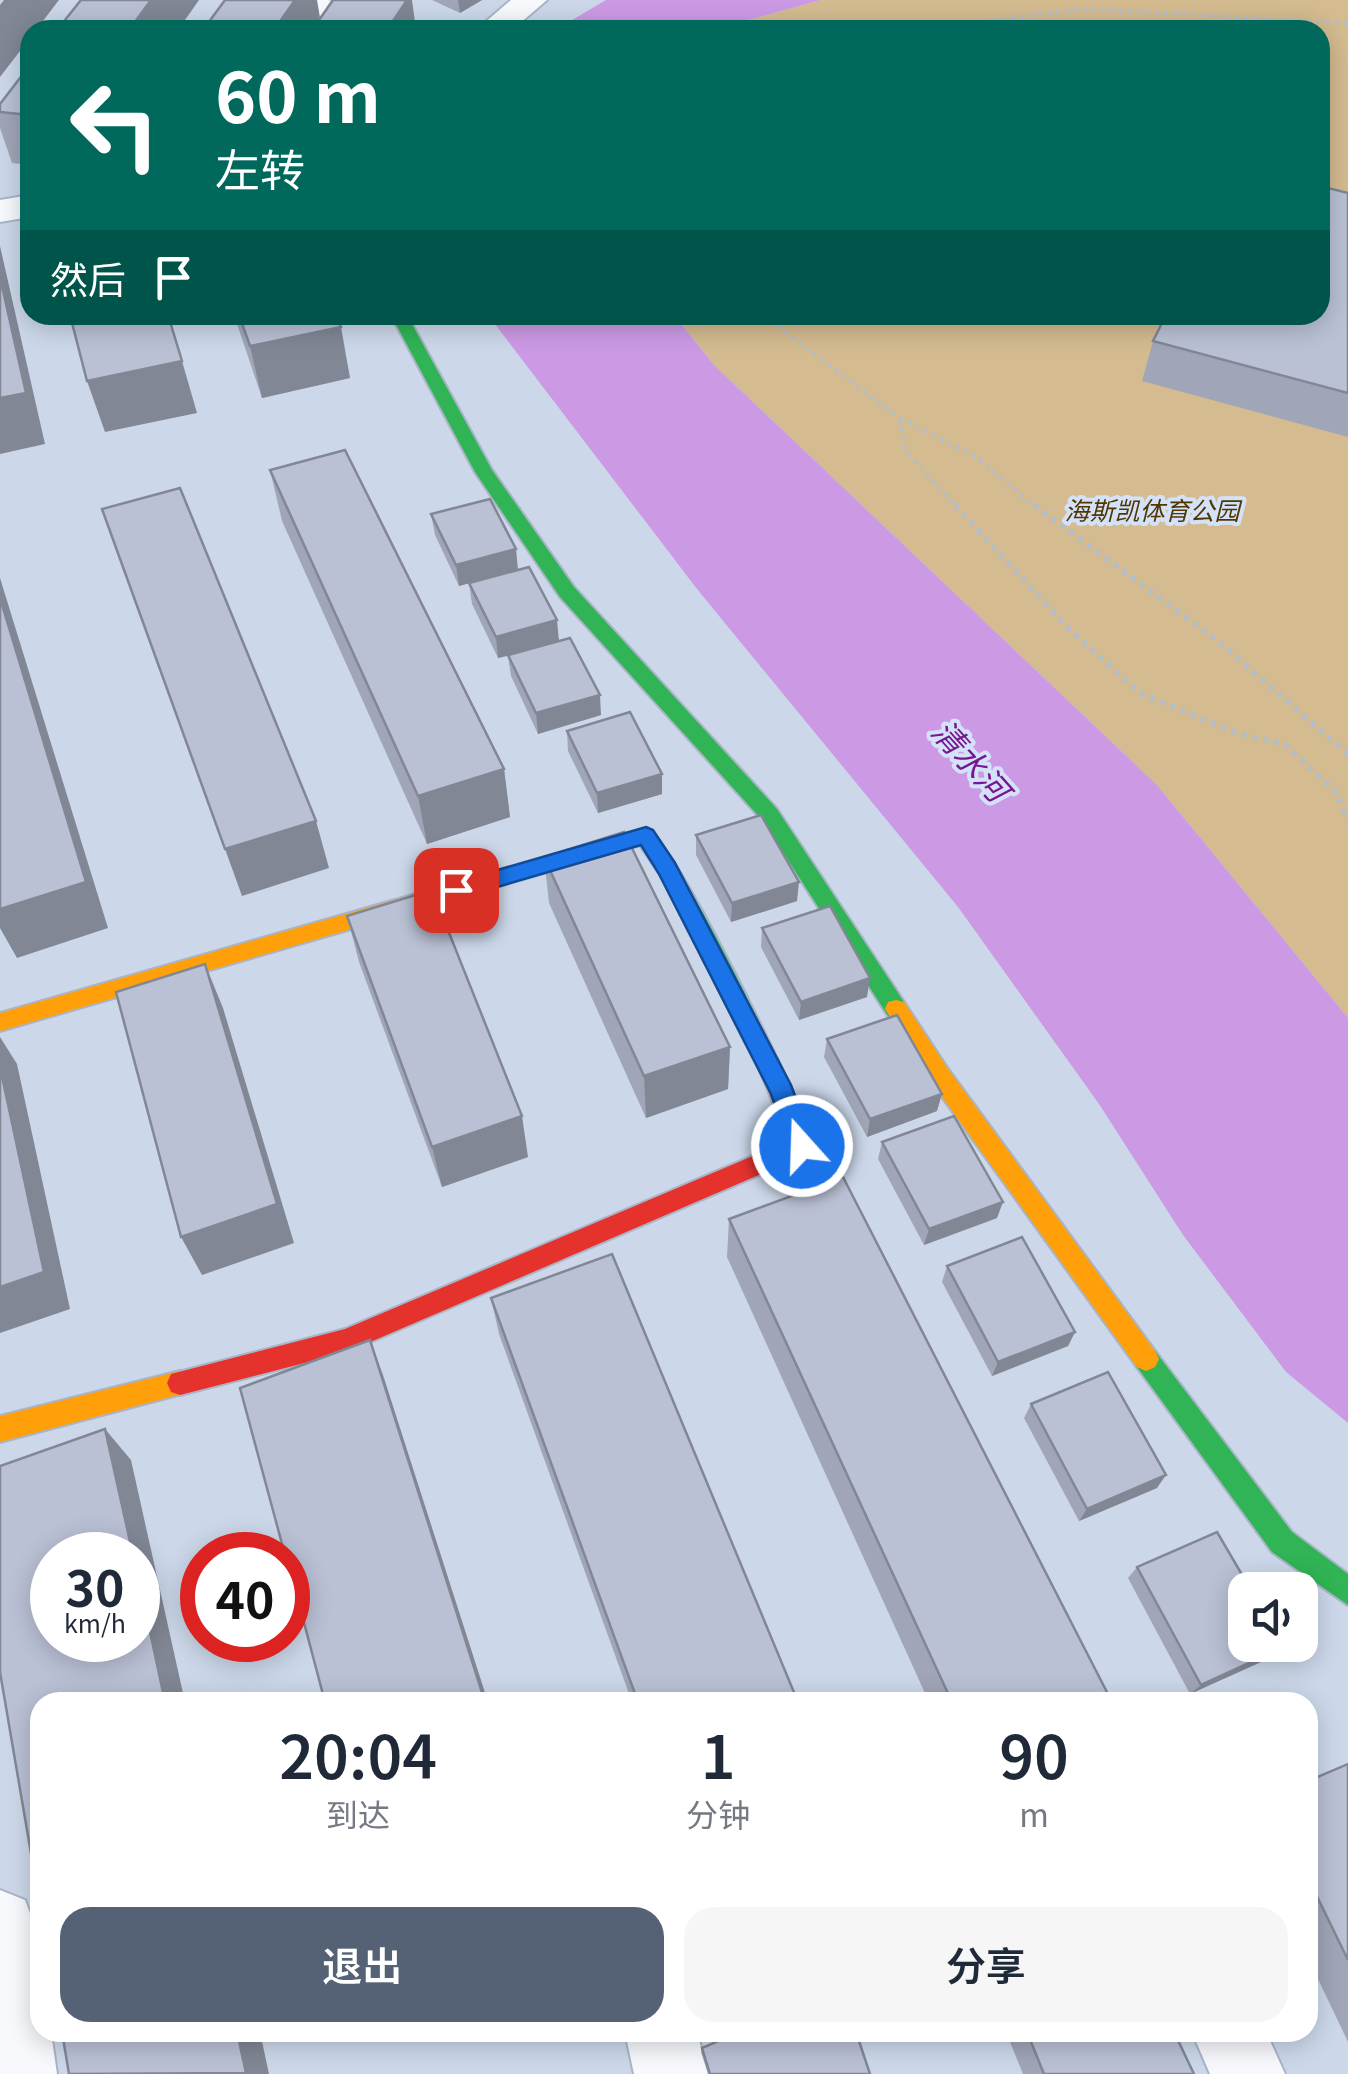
<!DOCTYPE html>
<html lang="zh">
<head>
<meta charset="utf-8">
<style>
	:root { --surface:#fff; --page:#f6f6f7; --text:#1f2937; --muted:#747a83; --accent:#556276 }
	body { margin:0; font-family:Georgia,"Noto Sans SC",serif; background:var(--page); color:var(--text); height:100vh; display:flex; flex-direction:column; font-size:38px; white-space:nowrap }
	* { box-sizing:border-box; margin:0 }
	p { font-size:32px; color:var(--muted) }
	.icon { flex:none; width:55px; height:55px; fill:none; stroke:currentColor; stroke-width:2; stroke-linecap:round; stroke-linejoin:round }
	.map { position:relative; flex:1; overflow:hidden }
	.side { position:absolute; left:30px; top:1692px; width:1288px; height:350px; display:flex; flex-direction:column; background:var(--surface); border-radius:30px; box-shadow:0 5px 25px #0003 }
	.side>* { flex:none }
	.top-card { position:absolute; left:20px; top:20px; width:1310px; height:305px; border-radius:30px; box-shadow:0 5px 25px #0003; background:#00695c; color:#fff; overflow:hidden }
	.buttons { position:absolute; left:1228px; top:1572px; display:grid; gap:20px }
	.buttons a { display:grid; place-items:center; width:90px; height:90px; border-radius:20px; background:var(--surface); box-shadow:0 5px 25px #0003; font-size:50px }
	.speed { position:absolute; left:30px; top:1532px; display:flex; gap:20px; font-size:50px; font-weight:700; text-align:center }
	.speed>* { display:grid; place-content:center; width:130px; height:130px; border-radius:50%; background:var(--surface); box-shadow:0 5px 25px #0003; line-height:1 }
	.speed small { font-size:25px; font-weight:400 }
	.speed .limit { border:15px solid #d22; background:#fff; color:#111 }
	.pin { position:absolute; display:grid; place-items:center; width:85px; height:85px; color:#fff; margin:-42px; border-radius:20px; box-shadow:0 5px 15px #0006 }
	.me { position:absolute; width:110px; margin:-55px; rotate:340deg; stroke-linejoin:round; filter:drop-shadow(0 0 8px #0008) }
	.turn { display:flex; align-items:center; gap:35px; height:210px; padding:0 30px; font-size:45px }
	.turn .icon { width:130px; height:130px; stroke-width:2.5 }
	.turn b { display:block; font-size:70px; line-height:85px }
	.then { display:flex; align-items:center; height:95px; padding:0 30px; background:#0003; gap:20px; font-size:38px }
	.eta { display:flex; justify-content:space-evenly; align-items:center; height:170px; text-align:center }
	.eta b { font-size:60px; font-weight:600; line-height:70px }
	.action { display:flex; gap:20px; margin-top:auto; padding:20px 30px }
	.action a { flex:1; height:115px; border-radius:30px; background:var(--accent); color:#fff; font-size:40px; font-weight:600; line-height:115px; text-align:center }
	.action a+a { background:var(--page); color:var(--text) }
	.map>svg:first-child { display:block }
	.green { fill:#d4bb90 }
	.water { fill:#cc9ae5 }
	.lines { fill:none; stroke-linecap:round; stroke-linejoin:round }
	.street-casing { stroke:#a9b5c7; stroke-width:4 }
	.fast-casing { stroke:#a9b5c7; stroke-width:4 }
	.slow-casing { stroke:#a9b5c7; stroke-width:4 }
	.jam-casing { stroke:#a9b5c7; stroke-width:4 }
	.path-far1 { stroke:#b7bdc5; stroke-width:4; stroke-dasharray:4 5; stroke-linecap:butt }
	.path { stroke:#b7bdc5; stroke-width:6; stroke-dasharray:5 6; stroke-linecap:butt }
	.street { fill:#f7f9fc; fill-rule:evenodd }
	.fast { fill:#30b455; fill-rule:evenodd }
	.slow { fill:#ff9f0a; fill-rule:evenodd }
	.jam { fill:#e5322d; fill-rule:evenodd }
	.wall { fill:#a0a6b7 }
	.shaded-wall { fill:#828795 }
	.building { fill:#bac1d5; stroke:#828795; stroke-width:2.5 }
	.route { fill:#1a73e8; stroke:#114b97; stroke-width:2.5 }
	.labels { text-anchor:middle; stroke-width:8; stroke-linejoin:round; paint-order:stroke }
	.far-park-label { font-size:25px; font-style:italic; fill:#513600; stroke:#d3e2f9 }
	.water-label { font-size:32px; font-style:italic; fill:#781691; stroke:#d3e2f9 }
</style>
</head>
<body>
<div class="map">
<svg width="1348" height="2074" viewBox="0 0 1348 2074">
	<rect width="100%" height="100%" fill="#ccd8ea"/>
	<path class="green" d="M821,0H1348V1018L1157,785L714,365L674,315H1320V30H725L734,24Z"/>
	<g class="water">
		<path d="M606,0H821L734,24L725,30H555Z"/>
		<path d="M488,315H674L714,365L1157,785L1348,1018V1423L1286,1372L1183,1235L1099,1104L958,907L697,589Z"/>
	</g>
	<g class="lines">
		<defs>
			<g id="street">
				<path d="M275,0H328L419,23L424,30H370L280,7Z"/>
				<path d="M511,0H547L512,30H476Z"/>
				<path d="M30,195V217L0,222V200Z"/>
				<path d="M0,1890L25,1900C43,1943 40,1986 40,2032H51L57,2074H0Z"/>
				<path d="M625,2032H697L708,2074H634Z"/>
				<path d="M1192,2032H1266L1285,2074H1210Z"/>
			</g>
			<g id="fast">
				<path d="M391,315H407L492,470L574,587L777,809L904,1002L907,1009L904,1016H888L763,821L560,597L475,472Z"/>
				<path d="M645,828C670,836 763,1029 780,1065L777,1072L769,1075L761,1072L660,874L640,845L472,894L461,886L472,878Z"/>
				<path d="M1146,1347L1155,1351L1292,1532L1348,1574V1605L1272,1552L1137,1367L1133,1359L1137,1351Z"/>
			</g>
			<g id="slow">
				<path d="M472,878L479,880L483,886L479,892L0,1031V1013Z"/>
				<path d="M896,1000L904,1002L948,1069L1155,1351L1159,1359L1155,1367L1146,1371L1137,1367L932,1083L885,1009L888,1002Z"/>
				<path d="M180,1371L189,1374L193,1383L189,1392L0,1442V1416Z"/>
			</g>
			<path id="jam" d="M769,1055L777,1058L780,1065L814,1146L810,1153L347,1352L180,1395L171,1392L167,1383L171,1374L345,1329L788,1141L758,1065L761,1058Z"/>
		</defs>
		<use href="#street" class="street-casing"/>
		<use href="#fast" class="fast-casing"/>
		<use href="#slow" class="slow-casing"/>
		<use href="#jam" class="jam-casing"/>
		<g class="path-far1">
			<path d="M904,30L1087,9L1348,23"/>
			<path d="M763,315L899,418L975,456L1037,508"/>
			<path d="M899,419L907,453L958,508"/>
		</g>
		<g class="path">
			<path d="M955,505L1068,628L1140,693L1239,734L1285,744L1335,791L1348,821"/>
			<path d="M1034,505L1219,642L1348,754"/>
		</g>
		<use href="#street" class="street"/>
		<use href="#fast" class="fast"/>
		<use href="#slow" class="slow"/>
		<use href="#jam" class="jam"/>
	</g>
	<g class="wall">
		<path d="M432,0H482L460,13Z"/>
		<path d="M30,65V165L12,163L0,128V104Z"/>
		<path d="M1348,193V437L1142,381L1153,341Z"/>
		<path d="M234,315H336L350,378L262,398Z"/>
		<path d="M270,470L504,769L510,817L427,844L282,521Z"/>
		<path d="M431,514L518,570L601,715L538,734L511,676L508,656L498,658L472,604L469,583L459,586L435,535Z"/>
		<path d="M567,731L662,774V794L598,813L568,751Z"/>
		<path d="M696,835L797,901L731,922L696,855Z"/>
		<path d="M544,857L730,1047L728,1089L646,1118L549,903Z"/>
		<path d="M347,916L528,1157L442,1187L359,962Z"/>
		<path d="M762,928L867,997L799,1020L761,947Z"/>
		<path d="M827,1039L937,1111L867,1137L824,1057Z"/>
		<path d="M882,1142L997,1218L924,1245L878,1159Z"/>
		<path d="M729,1219L1112,1702H929L727,1257Z"/>
		<path d="M947,1266L1075,1332L1068,1346L992,1376L942,1282Z"/>
		<path d="M491,1298L798,1702H632L499,1334Z"/>
		<path d="M1031,1404L1157,1488L1079,1521L1024,1418Z"/>
		<path d="M1137,1567L1272,1657L1190,1694L1128,1578Z"/>
		<path d="M1348,1764V2042L1308,1958V1781Z"/>
		<path d="M1006,2032H1174L1194,2074H1023Z"/>
		<path d="M702,2048L870,2074H708L701,2052Z"/>
	</g>
	<g class="shaded-wall">
		<path d="M4,0H59L36,30H30V38L0,77V5Z"/>
		<path d="M151,0H199L178,30H129Z"/>
		<path d="M295,0H317L321,24L317,30H274Z"/>
		<path d="M407,0H412L416,30H387Z"/>
		<path d="M458,0H482L460,13Z"/>
		<path d="M0,246L45,444L0,454Z"/>
		<path d="M341,327L350,378L262,398L250,346Z"/>
		<path d="M182,361L197,413L105,432L87,381Z"/>
		<path d="M516,549L518,570L459,586L456,565Z"/>
		<path d="M0,578L108,928L17,958L0,928Z"/>
		<path d="M557,620L559,641L498,658L496,637Z"/>
		<path d="M600,695L601,715L538,734L536,713Z"/>
		<path d="M504,769L510,817L427,844L418,796Z"/>
		<path d="M662,774V794L598,813L597,793Z"/>
		<path d="M316,821L329,868L242,896L225,849Z"/>
		<path d="M799,882L797,901L731,922L732,903Z"/>
		<path d="M205,964L223,1008L294,1243L202,1275L181,1237Z"/>
		<path d="M870,978L867,997L799,1020L801,1002Z"/>
		<path d="M0,1037L17,1064L70,1309L0,1333Z"/>
		<path d="M730,1047L728,1089L646,1118L644,1076Z"/>
		<path d="M942,1094L937,1111L867,1137L870,1119Z"/>
		<path d="M522,1116L528,1157L442,1187L432,1147Z"/>
		<path d="M1003,1202L997,1218L924,1245L929,1229Z"/>
		<path d="M1075,1332L1068,1346L992,1376L998,1362Z"/>
		<path d="M370,1340L383,1375L488,1702H485Z"/>
		<path d="M105,1429L131,1460L185,1702H165L138,1575V1555H133Z"/>
		<path d="M1166,1475L1157,1488L1079,1521L1087,1509Z"/>
		<path d="M1284,1647L1272,1657L1190,1694L1201,1685Z"/>
		<path d="M237,2032H260L269,2074H244Z"/>
	</g>
	<g class="building">
		<path d="M81,0H151L129,30H57Z"/>
		<path d="M225,0H295L274,30H203Z"/>
		<path d="M333,0H407L387,30H312Z"/>
		<path d="M30,65V115L0,112V104Z"/>
		<path d="M1320,186L1348,193V393L1153,341L1166,315H1320Z"/>
		<path d="M0,277L26,393L0,398Z"/>
		<path d="M70,315H168L182,361L87,381Z"/>
		<path d="M239,315H336L341,327L250,346Z"/>
		<path d="M345,450L504,769L418,796L270,470Z"/>
		<path d="M180,488L316,821L225,849L102,509Z"/>
		<path d="M490,499L516,549L456,565L431,514Z"/>
		<path d="M529,567L557,620L496,637L469,583Z"/>
		<path d="M0,598L86,882L0,909Z"/>
		<path d="M570,638L600,695L536,713L508,655Z"/>
		<path d="M630,712L662,774L597,793L567,731Z"/>
		<path d="M761,815L799,882L732,903L696,835Z"/>
		<path d="M624,832L730,1047L644,1076L544,857Z"/>
		<path d="M432,890L522,1116L432,1147L347,916Z"/>
		<path d="M830,906L870,978L801,1002L762,928Z"/>
		<path d="M205,964L277,1204L181,1237L116,992Z"/>
		<path d="M897,1015L942,1094L870,1119L827,1039Z"/>
		<path d="M0,1067L44,1272L0,1287Z"/>
		<path d="M954,1116L1003,1202L929,1229L882,1142Z"/>
		<path d="M843,1177L1112,1702H952L729,1219Z"/>
		<path d="M1022,1237L1075,1332L998,1362L947,1266Z"/>
		<path d="M612,1254L798,1702H638L491,1298Z"/>
		<path d="M370,1340L485,1702H325L288,1562V1555H285L240,1388Z"/>
		<path d="M1108,1372L1166,1475L1087,1509L1031,1404Z"/>
		<path d="M105,1429L133,1555H52V1640H138V1575L165,1702H40V1906L0,1672V1466Z"/>
		<path d="M1217,1532L1251,1590H1245V1645H1283L1284,1647L1201,1685L1137,1567Z"/>
		<path d="M1348,1764V1960L1308,1878V1781Z"/>
		<path d="M62,2032H237L246,2073L69,2074Z"/>
		<path d="M739,2032H856L870,2074H710L702,2048Z"/>
		<path d="M1027,2032H1174L1194,2074H1044Z"/>
	</g>
	<path class="route" d="M646,827L653,830L675,863L791,1085L814,1146L810,1154L802,1157L794,1154L771,1094L659,874L641,845L456,899L445,890L456,882Z"/>
	<g class="labels">
		<g class="far-park-label">
			<text x="1152" y="520">海斯凯体育公园</text>
		</g>
		<g class="water-label">
			<text transform="translate(970 761) rotate(48)" y="11">清水河</text>
		</g>
	</g>
</svg>
<div class="buttons">
<a><svg class="icon" aria-label="sound" viewBox="0 0 24 24"><path d="M4 9h4l5-4v14l-5-4H4zM17 9q2 3 0 6"/></svg></a>
</div>
<div class="speed"><div>30<small>km/h</small></div><div class="limit">40</div></div>
<div class="pin" style="left:456px;top:890px;background:#d93025"><svg class="icon" aria-label="arrive" viewBox="0 0 24 24"><path d="M6 21V4h12l-3 4 3 4H6"/></svg></div>
<svg class="me" style="left:802px;top:1146px" viewBox="-20 -20 40 40"><circle r="17" fill="#1a73e8" stroke="#fff" stroke-width="3"/><path d="M0-11L8 9 0 5-8 9z" fill="#fff"/></svg>
<div class="top-card">
<div class="turn"><svg class="icon" aria-label="left" viewBox="0 0 24 24"><path d="M17 20v-9H6M10 6l-5 5 5 5"/></svg><div><b>60 m</b>左转</div></div>
<div class="then">然后<svg class="icon" aria-label="arrive" viewBox="0 0 24 24"><path d="M6 21V4h12l-3 4 3 4H6"/></svg></div>
</div>
<section class="side">
<div class="eta">
<div><b>20:04</b><p>到达</p></div>
<div><b>1</b><p>分钟</p></div>
<div><b>90</b><p>m</p></div>
</div>
<div class="action"><a>退出</a><a>分享</a></div>
</section>
</div>
</body>
</html>
